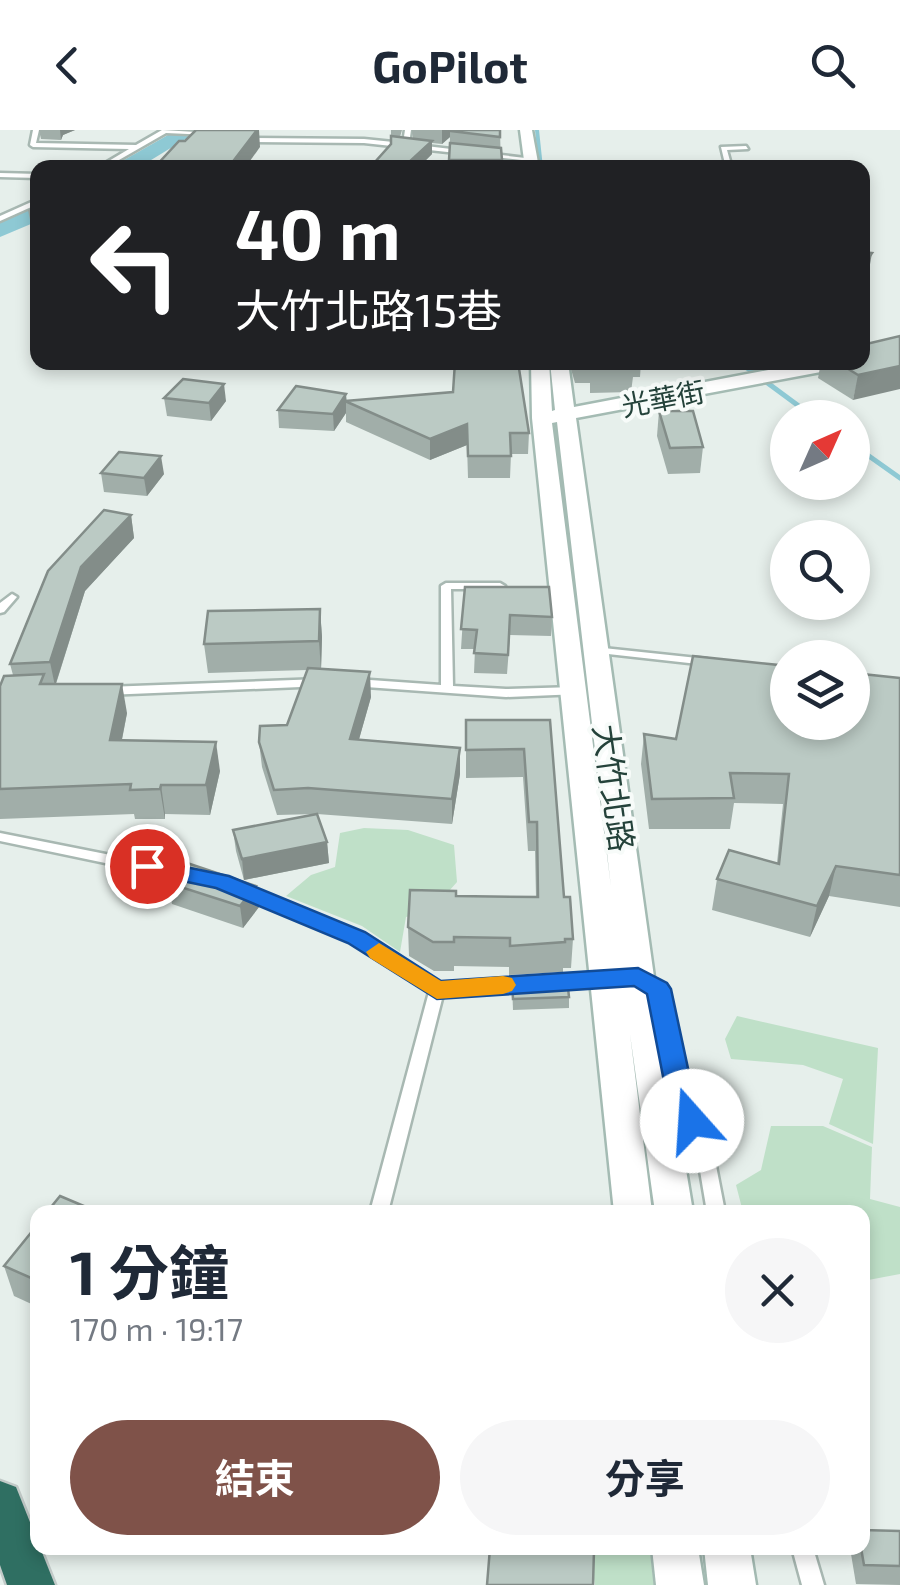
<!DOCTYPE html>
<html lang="zh-TW">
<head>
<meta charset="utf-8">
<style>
	:root { --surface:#fff; --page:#f6f6f7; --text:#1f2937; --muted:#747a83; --accent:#7f5249 }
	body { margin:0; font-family:"Exo 2","Noto Sans TC",sans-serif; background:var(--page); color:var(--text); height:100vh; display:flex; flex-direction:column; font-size:38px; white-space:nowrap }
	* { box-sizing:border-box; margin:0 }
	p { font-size:32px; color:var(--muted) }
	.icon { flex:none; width:55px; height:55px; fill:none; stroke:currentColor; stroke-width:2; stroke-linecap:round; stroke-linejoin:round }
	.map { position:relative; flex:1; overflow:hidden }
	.details { position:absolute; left:30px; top:1075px; width:840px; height:350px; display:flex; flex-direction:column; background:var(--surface); border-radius:20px; box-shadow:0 5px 15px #0003 }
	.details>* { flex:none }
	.banner { position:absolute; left:30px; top:30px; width:840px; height:210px; border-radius:20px; box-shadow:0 5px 15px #0003; background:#202124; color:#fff; overflow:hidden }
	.needle { width:65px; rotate:45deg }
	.fabs { position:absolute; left:770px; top:270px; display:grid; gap:20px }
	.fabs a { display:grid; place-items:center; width:100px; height:100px; border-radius:50%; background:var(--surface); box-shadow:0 5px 15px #0003; font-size:50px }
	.pin { position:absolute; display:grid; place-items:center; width:85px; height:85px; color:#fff; margin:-42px; border:5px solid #fff; border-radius:50%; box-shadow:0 2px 10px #0007 }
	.me { position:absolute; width:110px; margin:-55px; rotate:341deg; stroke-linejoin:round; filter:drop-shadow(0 0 8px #0008) }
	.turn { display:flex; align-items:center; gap:35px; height:210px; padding:0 40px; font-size:45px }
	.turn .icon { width:130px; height:130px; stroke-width:2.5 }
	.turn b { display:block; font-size:70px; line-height:85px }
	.round { display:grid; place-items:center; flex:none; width:105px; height:105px; border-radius:52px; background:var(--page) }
	.overview { display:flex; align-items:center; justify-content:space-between; height:170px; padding:0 40px }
	h1 { font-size:60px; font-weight:700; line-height:75px }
	.primary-button { display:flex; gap:20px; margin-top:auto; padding:20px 40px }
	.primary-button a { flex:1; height:115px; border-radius:60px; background:var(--accent); color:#fff; font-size:40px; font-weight:700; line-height:115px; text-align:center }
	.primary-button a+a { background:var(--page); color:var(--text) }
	header { display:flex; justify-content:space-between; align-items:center; height:130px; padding:0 40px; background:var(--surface); font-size:45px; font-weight:700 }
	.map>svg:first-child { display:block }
	.green { fill:#bfe0c8 }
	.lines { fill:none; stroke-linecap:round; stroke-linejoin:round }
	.stream-far1 { stroke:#8ec9d4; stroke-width:4 }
	.stream { stroke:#8ec9d4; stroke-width:5 }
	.river { fill:#8ec9d4; fill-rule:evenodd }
	.lane-casing { stroke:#a8b8b2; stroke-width:5 }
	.secondary-casing { stroke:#a4bbb3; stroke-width:5 }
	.highway-casing { stroke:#c2cac8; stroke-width:5 }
	.lane { fill:#fff; fill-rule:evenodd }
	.secondary { fill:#fff; fill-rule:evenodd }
	.highway { fill:#2f6f62; fill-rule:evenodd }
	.wall { fill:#a1aea9 }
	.shaded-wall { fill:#838d89 }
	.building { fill:#bbcac4; stroke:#838d89; stroke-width:2.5 }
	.route { fill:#1a73e8; stroke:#114b97; stroke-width:2.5 }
	.slow { fill:#f59e0b }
	.labels { text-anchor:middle; stroke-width:8; stroke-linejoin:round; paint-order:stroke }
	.far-street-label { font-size:28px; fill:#24423a; stroke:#f7fbf9 }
	.street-label { font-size:32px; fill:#24423a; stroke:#f7fbf9 }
</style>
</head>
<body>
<header><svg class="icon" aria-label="back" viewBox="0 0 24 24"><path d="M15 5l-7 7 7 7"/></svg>GoPilot<svg class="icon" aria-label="search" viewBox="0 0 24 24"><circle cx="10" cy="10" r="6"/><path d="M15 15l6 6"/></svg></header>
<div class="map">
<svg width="900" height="1455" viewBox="0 0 900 1455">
	<rect width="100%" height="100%" fill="#e6efeb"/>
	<g class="green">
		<path d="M364,698L408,700L454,715L457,752L432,780L406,787L400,822L362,796L286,766L311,745L335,737L340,703Z"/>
		<path d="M737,886L878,918L873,1014L829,994L843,949L803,935L731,929L725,909Z"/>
		<path d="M771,996H823L872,1017L870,1069L900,1077V1144L863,1151L862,1082H743L736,1055L761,1040Z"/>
		<path d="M589,1418H650L654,1455H595Z"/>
	</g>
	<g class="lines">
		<path class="stream-far1" d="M537,0L541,38"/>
		<g class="stream">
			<path d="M739,232L815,288"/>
			<path d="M852,314L900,348"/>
		</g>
		<g class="river">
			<path d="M175,1H189L192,5L138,38H110Z"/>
			<path d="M38,75V91L0,107V91Z"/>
		</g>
		<defs>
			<g id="lane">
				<path d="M33,0H39L36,13L136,15L162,0L213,3L210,5L166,3L105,38H97L129,19L33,17L30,15Z"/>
				<path d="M405,0H411L409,14L534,29L531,31L364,13L246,12L243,10L246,8L364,9L403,13Z"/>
				<path d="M746,16L748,19L727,20L732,38H726L721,17Z"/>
				<path d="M0,43L38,44V48L0,47Z"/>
				<path d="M38,69V74L0,91V86Z"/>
				<path d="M446,453H500L505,456L500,459H451L453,556L506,559L575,557L579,558L581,561L579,564L506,567L352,556L350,553L352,550L356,549L441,555V456Z"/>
				<path d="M12,464L17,467L4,482L0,483V473Z"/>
				<path d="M594,517L707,529L713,532L707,535L590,522V518Z"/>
				<path d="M320,549L324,550L326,553L324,556L106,565L100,561L106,557Z"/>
				<path d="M0,703L196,742L203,747L196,752L0,711Z"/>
				<path d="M241,755L361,804L440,854L529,848L534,849L537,853L534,857L529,858L443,865L388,1082H370L429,862L351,812L236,763L234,760L236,757Z"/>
				<path d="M609,842L614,843L617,847L614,851L609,852L550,856L545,855L542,851L545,847L550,846Z"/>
				<path d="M640,843L663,855L666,859L689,971L711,1010L725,1082H707L695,1011L673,972L651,862L635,852L632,848L635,844Z"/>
				<path d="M792,1418H813L824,1455H802Z"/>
			</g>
			<g id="secondary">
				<path d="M520,0H532L539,38H525Z"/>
				<path d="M531,232H549L552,281L555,280L550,232H568L574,277L810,232H851L842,238L576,288L654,847L693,1082H655L630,904L652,1082H614L532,288ZM557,292L611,757L552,293Z"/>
				<path d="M652,1418H698L704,1455H656Z"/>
				<path d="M704,1418H750L756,1455H708Z"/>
			</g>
			<path id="highway" d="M0,1351L16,1357L55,1455H7L0,1435Z"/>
		</defs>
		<use href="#lane" class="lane-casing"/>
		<use href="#secondary" class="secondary-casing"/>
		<use href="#highway" class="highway-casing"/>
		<use href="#lane" class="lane"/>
		<use href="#secondary" class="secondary"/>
		<use href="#highway" class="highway"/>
	</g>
	<g class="wall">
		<path d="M39,0H75L63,5L61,10L41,9Z"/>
		<path d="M391,0H402L400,7L413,9L412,0H500L501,38H449L450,7L442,14L432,13V24L418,38H375V32L391,14Z"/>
		<path d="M38,74V101L32,100L28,80Z"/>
		<path d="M569,232H641L640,247H633L631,262L590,263V253H575Z"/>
		<path d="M821,232H862L853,270L818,248Z"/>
		<path d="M346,264L347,271L529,303L528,324H511L510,348H468L467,315L430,330L346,292V283L334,301L279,298L278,280Z"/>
		<path d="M164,268L226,271L211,291L167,286Z"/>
		<path d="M659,281L703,317L700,343L668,344L657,306Z"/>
		<path d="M101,343L164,344L147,366L104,362Z"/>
		<path d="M131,385L134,408L85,461L56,554L127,583L122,610L220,641L210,685L165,684V689H135L134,684L0,689V556L13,545L10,534Z"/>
		<path d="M465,457L552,487L551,506L510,505L507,544L474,543L475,519H461Z"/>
		<path d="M320,479L322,507L321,539L371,567L359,609L460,618V644L452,694L317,684L327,712L329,733L244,750L236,721L233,700L316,684L277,685L262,637L259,612L287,595L307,540L208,543L204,514Z"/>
		<path d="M900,548V777L829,766L810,807L712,780L717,749L777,733L783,674L734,673L730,699H649L641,634L644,604L676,609Z"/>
		<path d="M466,590H550L564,767L573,809L571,838H563V842L509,845V837L454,836V841H434L409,826L408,797L456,766L536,767L535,721H528L523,647L466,648Z"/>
		<path d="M168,753L256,756L259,777L243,798L172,774Z"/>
		<path d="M512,853L569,867V878L513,880Z"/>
		<path d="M38,1094V1177L14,1166L4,1136Z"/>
		<path d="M900,1401V1455L856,1454L850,1418H862Z"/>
	</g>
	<g class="shaded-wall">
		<path d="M60,0H75L63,5L61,10Z"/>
		<path d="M257,0H259L260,17L245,38H228Z"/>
		<path d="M442,0H450V7L442,14Z"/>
		<path d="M432,11V24L418,38H406V35Z"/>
		<path d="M872,123L868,146L862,154V137Z"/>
		<path d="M900,236V259L853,270L858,245Z"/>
		<path d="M224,254L226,271L211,291L209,273Z"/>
		<path d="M346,264V283L334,301L333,284Z"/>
		<path d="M467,294V315L430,330V309Z"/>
		<path d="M161,326L164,344L147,366L144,348Z"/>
		<path d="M131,385L134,408L85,461L55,556L50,532L81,437Z"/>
		<path d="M320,479L322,507L321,540L319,511Z"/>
		<path d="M370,542L371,567L352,634L350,609Z"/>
		<path d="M122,554L127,583L116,639L110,610Z"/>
		<path d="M216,612L220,641L210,685L206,655Z"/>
		<path d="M460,618V644L452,694V669Z"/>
		<path d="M161,655L165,684V689L160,659Z"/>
		<path d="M327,712L329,733L244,750L242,729Z"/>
		<path d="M836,736L829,766L810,807L817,776Z"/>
		<path d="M256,756L259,777L243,798L240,776Z"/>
	</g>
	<g class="building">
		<path d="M196,0H257L228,38H154L179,11H185Z"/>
		<path d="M500,0V7L450,1V0Z"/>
		<path d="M391,6L432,11L406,35L375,32L391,14Z"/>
		<path d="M450,13L501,18L502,30H449Z"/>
		<path d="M862,122L872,123L862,137Z"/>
		<path d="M900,206V236L858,245L837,232H862V215Z"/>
		<path d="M455,232H518L529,303H510L511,326H468L467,294L430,309L345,271L453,262Z"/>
		<path d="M592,232H633L634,237L591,238Z"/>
		<path d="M183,249L224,254L209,273L164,268Z"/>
		<path d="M296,256L346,264L333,284L278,280Z"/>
		<path d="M659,281H693L703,317L670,318Z"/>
		<path d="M119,322L161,326L144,348L101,343Z"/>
		<path d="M104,380L131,385L81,437L50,532L10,534L48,441Z"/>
		<path d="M465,457H549L552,487L510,485L508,525L474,523L477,500L461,499Z"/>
		<path d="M320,479L319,511L204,514L208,481Z"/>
		<path d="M693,526L788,536V592H852V543L900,548V745L836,736L817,776L717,749L729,720L779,734L789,644L730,643L734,668L652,669L644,604L676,609Z"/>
		<path d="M308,538L370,542L350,609L460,618L452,669L308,658L274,660L259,612L260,596L287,595Z"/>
		<path d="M44,544L40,554H122L110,610L216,612L206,655H161L160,659L130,660L131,654L0,659V556L4,546Z"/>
		<path d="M466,590H550L564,767H570L573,809H565V812L510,816V808L454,807V812H433L408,797L410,760L456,761V766L538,767L537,692H529L524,619L466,620Z"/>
		<path d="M317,684L327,712L242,729L233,700Z"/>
		<path d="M187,733L256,756L240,776L168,753Z"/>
		<path d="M567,848L569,867L513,869L512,853Z"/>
		<path d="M60,1066L98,1082H47Z"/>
		<path d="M38,1094V1151L4,1136Z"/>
		<path d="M862,1400L900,1401V1436L864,1435L861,1418H862Z"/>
		<path d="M490,1418H573L594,1420L593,1455H487Z"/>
	</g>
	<path class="route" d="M147,729L229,746L365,802L441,851L638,838L667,853L671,859L695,971L706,991L702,999L692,1002L682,999L668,972L647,864L634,856L437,869L348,813L216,758L139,742L135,736L139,731Z"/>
	<path class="slow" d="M379,813L441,851L503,846L512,848L516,855L512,861L503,864L437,869L370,828L366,822Z"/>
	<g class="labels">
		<g class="far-street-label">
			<text transform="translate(663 269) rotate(-11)" y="10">光華街</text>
		</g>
		<g class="street-label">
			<text transform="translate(613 658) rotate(82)" y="11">大竹北路</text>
		</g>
	</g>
</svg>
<div class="fabs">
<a><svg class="needle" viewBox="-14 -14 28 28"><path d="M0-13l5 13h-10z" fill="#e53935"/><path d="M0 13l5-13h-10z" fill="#747a83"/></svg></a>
<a><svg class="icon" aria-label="search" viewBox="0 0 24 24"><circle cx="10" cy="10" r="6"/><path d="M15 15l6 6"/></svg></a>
<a><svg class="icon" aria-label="layers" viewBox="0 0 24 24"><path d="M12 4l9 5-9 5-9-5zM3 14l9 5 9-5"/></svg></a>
</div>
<div class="pin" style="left:147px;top:736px;background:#d93025"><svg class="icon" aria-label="arrive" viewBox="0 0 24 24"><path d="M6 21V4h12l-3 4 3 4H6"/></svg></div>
<svg class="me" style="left:692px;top:991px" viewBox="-20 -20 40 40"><circle r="19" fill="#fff"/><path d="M0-13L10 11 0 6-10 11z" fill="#1a73e8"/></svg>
<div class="banner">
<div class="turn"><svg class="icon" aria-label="left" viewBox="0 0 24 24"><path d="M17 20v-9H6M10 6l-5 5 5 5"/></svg><div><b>40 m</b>大竹北路15巷</div></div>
</div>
<section class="details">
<div class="overview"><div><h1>1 分鐘</h1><p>170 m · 19:17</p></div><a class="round"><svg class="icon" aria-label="close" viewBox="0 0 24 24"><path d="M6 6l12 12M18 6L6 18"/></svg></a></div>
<div class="primary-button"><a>結束</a><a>分享</a></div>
</section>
</div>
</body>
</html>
